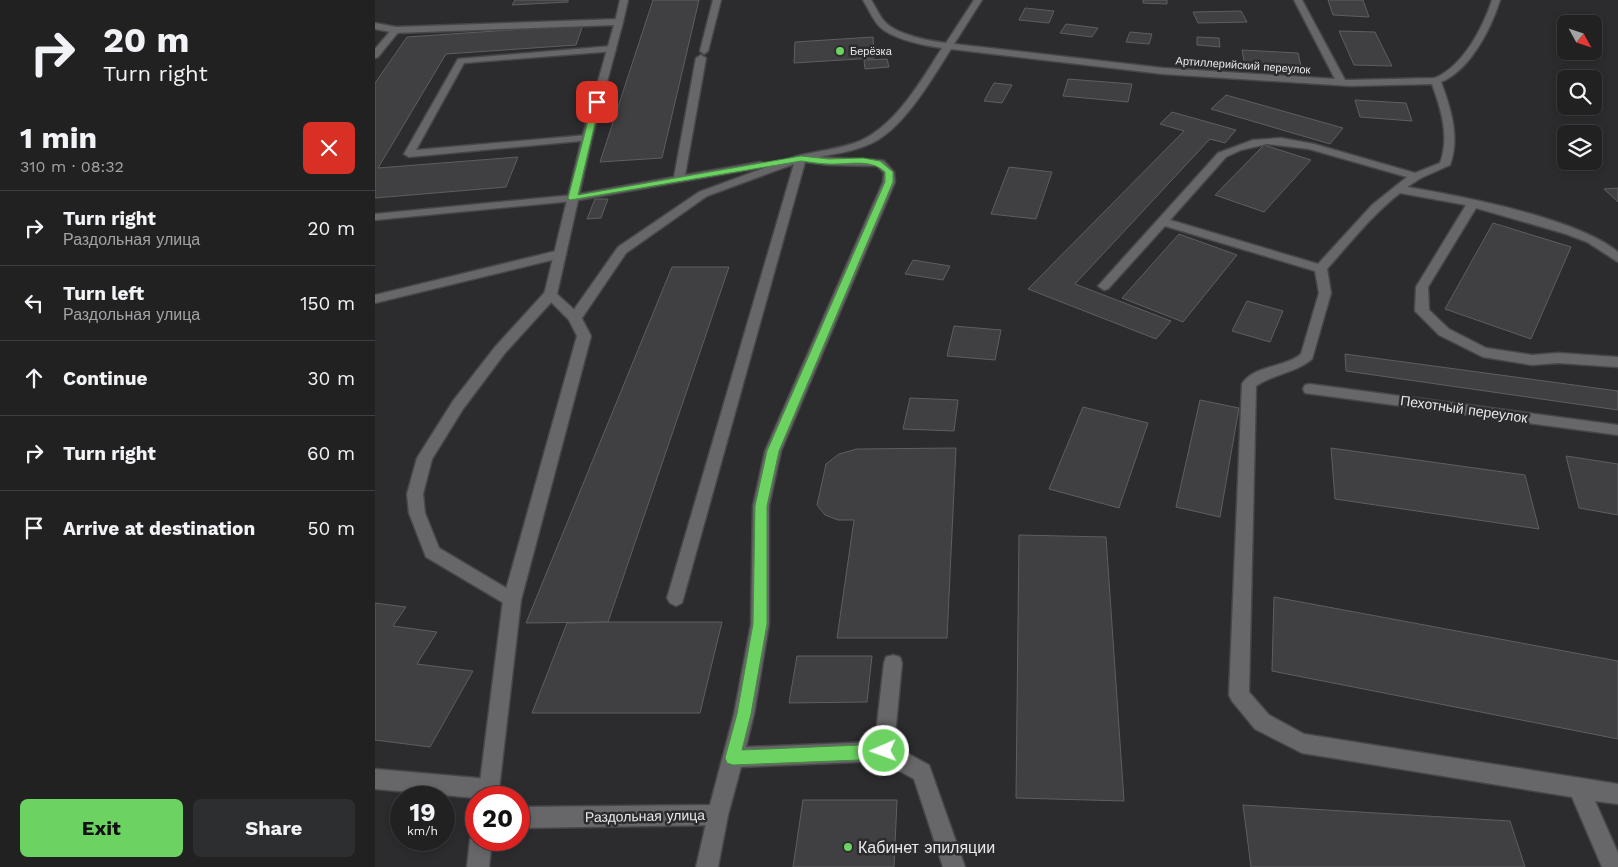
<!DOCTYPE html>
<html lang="en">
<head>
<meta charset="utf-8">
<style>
	:root { --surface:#212122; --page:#2d2e2f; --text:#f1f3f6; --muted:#a2a3a5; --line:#3e3e40; --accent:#6cd362 }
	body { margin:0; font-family:"Work Sans",sans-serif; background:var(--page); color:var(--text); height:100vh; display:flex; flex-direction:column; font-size:19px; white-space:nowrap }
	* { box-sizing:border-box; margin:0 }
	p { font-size:16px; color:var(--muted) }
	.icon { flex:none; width:28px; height:28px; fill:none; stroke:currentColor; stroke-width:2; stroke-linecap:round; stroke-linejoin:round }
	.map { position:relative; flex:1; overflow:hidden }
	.details { display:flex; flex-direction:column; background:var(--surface); width:375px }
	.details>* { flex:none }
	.hud { background:#212122; color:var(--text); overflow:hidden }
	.needle { width:32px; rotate:130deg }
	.controls { position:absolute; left:1182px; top:15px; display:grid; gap:10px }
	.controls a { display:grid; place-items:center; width:45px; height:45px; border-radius:8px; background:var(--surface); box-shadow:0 2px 8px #0003,0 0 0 1px var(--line); font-size:25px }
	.speed { position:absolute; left:15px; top:786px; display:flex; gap:10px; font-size:25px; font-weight:700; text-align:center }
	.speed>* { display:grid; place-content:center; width:65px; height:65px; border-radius:50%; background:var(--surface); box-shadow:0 2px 8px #0003,0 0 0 1px var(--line); line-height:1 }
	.speed small { font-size:12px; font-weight:400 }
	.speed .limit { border:8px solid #d22; background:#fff; color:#111 }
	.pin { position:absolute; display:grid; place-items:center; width:42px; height:42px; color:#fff; margin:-21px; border-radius:10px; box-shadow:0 2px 8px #0006 }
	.me { position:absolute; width:55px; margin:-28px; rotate:268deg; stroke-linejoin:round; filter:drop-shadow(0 0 4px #0008) }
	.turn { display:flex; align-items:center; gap:18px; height:105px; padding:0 20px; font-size:22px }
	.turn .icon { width:65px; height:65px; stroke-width:2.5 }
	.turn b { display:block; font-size:35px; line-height:42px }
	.round { display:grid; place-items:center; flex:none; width:52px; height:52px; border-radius:8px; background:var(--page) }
	.headline { display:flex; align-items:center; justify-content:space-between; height:85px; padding:0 20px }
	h1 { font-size:30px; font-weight:700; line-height:38px }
	.button { display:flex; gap:10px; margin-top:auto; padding:10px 20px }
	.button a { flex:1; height:58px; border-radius:8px; background:var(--accent); color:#111; font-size:20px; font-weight:700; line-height:58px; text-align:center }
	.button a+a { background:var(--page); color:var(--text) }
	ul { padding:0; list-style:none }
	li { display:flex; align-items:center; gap:15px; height:75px; padding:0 20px; border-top:1px solid var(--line) }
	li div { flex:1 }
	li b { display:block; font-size:19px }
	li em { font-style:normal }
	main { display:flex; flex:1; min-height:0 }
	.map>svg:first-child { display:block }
	.building { fill:#404042; stroke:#5e5e60 }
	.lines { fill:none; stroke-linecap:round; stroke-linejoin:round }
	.lane-casing { stroke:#474749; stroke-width:3 }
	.street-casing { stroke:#474749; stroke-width:3 }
	.lane { fill:#676769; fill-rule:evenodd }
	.street { fill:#676769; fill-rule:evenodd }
	.route { fill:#6cd362; stroke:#468940 }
	.poi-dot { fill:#6cd362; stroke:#2c2c2e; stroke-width:2 }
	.labels { text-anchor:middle; stroke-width:5; stroke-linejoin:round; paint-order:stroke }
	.far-poi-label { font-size:11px; fill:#e9e9ea; stroke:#2c2c2e; text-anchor:start }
	.far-street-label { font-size:11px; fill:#e9e9ea; stroke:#2c2c2e }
	.street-label { font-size:14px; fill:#e9e9ea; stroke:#2c2c2e }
	.near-poi-label { font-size:16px; fill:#e9e9ea; stroke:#2c2c2e; text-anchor:start }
</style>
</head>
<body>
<main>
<section class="details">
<div class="hud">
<div class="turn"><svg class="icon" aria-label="right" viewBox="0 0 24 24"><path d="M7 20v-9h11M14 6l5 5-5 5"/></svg><div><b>20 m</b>Turn right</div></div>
</div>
<div class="headline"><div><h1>1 min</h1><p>310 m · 08:32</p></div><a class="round" style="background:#d93025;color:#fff"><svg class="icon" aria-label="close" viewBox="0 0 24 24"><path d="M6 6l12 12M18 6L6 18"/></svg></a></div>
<ul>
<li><svg class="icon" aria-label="right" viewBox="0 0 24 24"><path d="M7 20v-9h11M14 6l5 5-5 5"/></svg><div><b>Turn right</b><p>Раздольная улица</p></div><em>20 m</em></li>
<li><svg class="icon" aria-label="left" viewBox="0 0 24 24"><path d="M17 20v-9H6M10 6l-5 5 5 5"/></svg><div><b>Turn left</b><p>Раздольная улица</p></div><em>150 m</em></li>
<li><svg class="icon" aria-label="ahead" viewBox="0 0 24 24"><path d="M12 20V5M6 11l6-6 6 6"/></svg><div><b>Continue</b></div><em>30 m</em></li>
<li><svg class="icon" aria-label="right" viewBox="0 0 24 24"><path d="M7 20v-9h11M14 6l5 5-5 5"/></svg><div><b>Turn right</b></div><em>60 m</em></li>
<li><svg class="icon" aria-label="arrive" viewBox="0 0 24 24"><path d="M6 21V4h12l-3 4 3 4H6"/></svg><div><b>Arrive at destination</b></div><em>50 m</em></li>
</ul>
<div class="button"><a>Exit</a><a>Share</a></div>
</section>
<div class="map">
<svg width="1243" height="867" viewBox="0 0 1243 867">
	<rect width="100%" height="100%" fill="#2c2c2e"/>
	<g class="building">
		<path d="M140,0H193V2L137,5Z"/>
		<path d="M278,0H324L287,158L225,162Z"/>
		<path d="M768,0H792V4L768,3Z"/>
		<path d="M953,0H988L994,17L958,15Z"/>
		<path d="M650,8L679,11L674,23L644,20Z"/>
		<path d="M866,11L872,22L823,23L818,12Z"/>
		<path d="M691,24L723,28L717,37L685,33Z"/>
		<path d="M208,25L201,45L71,54L3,168L143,157L131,187L0,198V83L32,37Z"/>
		<path d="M964,31L1000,32L1017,66L979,65Z"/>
		<path d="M755,32L777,34L774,44L751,42Z"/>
		<path d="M498,37L499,58L419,63L420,42Z"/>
		<path d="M822,37L844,38L845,47L822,45Z"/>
		<path d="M867,50L923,53L927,70L870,67Z"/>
		<path d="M512,59L514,67L490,69L489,60Z"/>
		<path d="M693,79L757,84L753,102L688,96Z"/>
		<path d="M619,83L637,85L627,103L609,101Z"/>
		<path d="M851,95L968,128L955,144L836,109Z"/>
		<path d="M980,100L1031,103L1037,121L985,117Z"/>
		<path d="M797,112L861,130L850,143L835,139L700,284L796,321L781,339L653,289L809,131L785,124Z"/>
		<path d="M889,145L936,160L889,212L840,195Z"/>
		<path d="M634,167L677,172L661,219L616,214Z"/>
		<path d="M1243,188V202L1229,189Z"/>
		<path d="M220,199H233L226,218L212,219Z"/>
		<path d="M1118,223L1196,247L1156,339L1070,309Z"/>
		<path d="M804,234L862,255L808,322L747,298Z"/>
		<path d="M538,260L575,266L568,280L530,274Z"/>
		<path d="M297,267H354L233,622L151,623Z"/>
		<path d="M872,301L908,311L895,342L857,331Z"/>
		<path d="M579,326L626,330L620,360L572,356Z"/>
		<path d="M970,354L1243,391V410L971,371Z"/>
		<path d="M535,398L583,400L579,431L528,429Z"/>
		<path d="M825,400L864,408L845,517L801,507Z"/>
		<path d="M708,407L773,423L744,508L674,489Z"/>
		<path d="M581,448L572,638H462L479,520H463L450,515L442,505L451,464L464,454L482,449Z"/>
		<path d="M956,448L1150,475L1164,529L960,499Z"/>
		<path d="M1191,456L1243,464V515L1204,508Z"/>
		<path d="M644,535L731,537L749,801L641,798Z"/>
		<path d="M899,597L1243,661V739L897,671Z"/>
		<path d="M0,603L31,607L18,626L62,632L42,664L98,671L55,747L0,740Z"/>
		<path d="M233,622H347L325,713H157L192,623Z"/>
		<path d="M422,656H497L492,702L414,703Z"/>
		<path d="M428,800H522L519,867H418Z"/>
		<path d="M868,805L1135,821L1150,867H876Z"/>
	</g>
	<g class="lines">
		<defs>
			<g id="lane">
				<path d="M245,0H253L248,22L244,25L240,22Z"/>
				<path d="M338,0H346L333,51L329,54L325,51Z"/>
				<path d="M488,0H496C501,7 505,18 511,23C524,35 554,41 571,43L599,0H607L579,44L788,68L960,79L919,0H927L970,80H975L1060,78C1088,66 1108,28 1117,0H1125C1116,29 1095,70 1066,82C1076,109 1085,137 1075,165L1046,178L1032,187C1086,196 1202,218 1243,252V262L1212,242L1191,234L1101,208L1053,287L1054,310L1074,329L1111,348L1157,355L1183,353L1243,357V367L1183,363L1157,365L1108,357L1064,335L1040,311L1041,287L1091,205L1025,193C997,215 975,243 952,269L956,293L937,359C921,373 898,374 881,386L874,692L894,715L929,734L1243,784V804L1220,801L1243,853V867H1227L1197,797L927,753L880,729L857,701L854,695L867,384C878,365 910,368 926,354L944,293L940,271L790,226L733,289L729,290L723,286L843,153L878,140L906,138L939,144L1040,173L1065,163C1075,137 1066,109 1057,84L975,86L788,74L576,49C556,80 526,134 490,146C475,152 459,154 444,157L505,160L509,161L519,172L520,182L406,451L394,506V624L379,714L371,747L500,742L509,663L511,657L518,655L525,657L527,663L519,746L554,765L590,867H568L539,779L507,761L366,767L353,815L350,822L343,825L144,828V807L335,805L359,714L376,624L378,506L390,451L508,182L509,173L502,166L454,165L430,162L307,603L301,606L295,603L292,598L419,164L332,196L251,253L205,321H195L193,318L243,247L324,192L422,156C441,151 466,149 485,141C521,125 546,81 567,48C551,46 517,39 505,27C498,20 493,8 488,0ZM892,144L934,149L1032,177L997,205L943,264L795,220L851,157L866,150Z"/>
				<path d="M21,27L25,30L3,57L0,58V49L18,28Z"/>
				<path d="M237,46L241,49L240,51L89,63L41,150L212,135L216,136L217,138L216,140L34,157L29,154L83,59Z"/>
				<path d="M326,55L331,58L310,175L385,162L389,163L390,165L389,167L198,201L0,220V214L198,195L299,177L321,58Z"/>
				<path d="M185,250L189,251L191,254L189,257L0,303V295Z"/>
				<path d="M175,291L181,295L180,298L130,353L88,409L57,459L48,494L50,513L64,548L143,595L146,600L143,605L137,608L51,557L34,513L32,494L42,458L78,401L120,347L170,292Z"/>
				<path d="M935,384L1243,425V435L930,393L928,389L930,385Z"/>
				<path d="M0,769L114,779L121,782L124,789L121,796L101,798L0,789Z"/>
			</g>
			<g id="street">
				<path d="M244,19L248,22L217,138L182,294L205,315L216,336L146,600L123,798H103L128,600L202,336L194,320L169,295L207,138L239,25L21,33L0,29V23L21,27Z"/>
				<path d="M343,805L350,808L353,815L343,867H321L333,815L336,808Z"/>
				<path d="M101,831V840H117L114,867H92L95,840L98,832Z"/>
			</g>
		</defs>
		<use href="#lane" class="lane-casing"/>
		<use href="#street" class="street-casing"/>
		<use href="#lane" class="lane"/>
		<use href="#street" class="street"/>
	</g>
	<path class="route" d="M222,100L225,102L203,195L426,156L454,159L488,158L505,161L518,172V182L404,451L392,506V624L376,714L367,750L509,744L514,746L516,751L514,757L509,759L358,765L352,763L350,758L362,714L378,624L380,506L392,451L510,182V172C495,158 473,165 454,164C445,164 435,162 426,161L195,200L193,198L218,102Z"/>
	<g class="poi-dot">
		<circle cx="465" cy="51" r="5"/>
		<circle cx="473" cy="847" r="5"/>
	</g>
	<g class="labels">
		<g class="far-poi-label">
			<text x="475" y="55">Берёзка</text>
		</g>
		<g class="far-street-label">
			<text transform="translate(868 65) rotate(4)" y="4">Артиллерийский переулок</text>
		</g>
		<g class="street-label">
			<text transform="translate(1089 409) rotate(8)" y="5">Пехотный переулок</text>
			<text transform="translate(270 816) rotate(-1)" y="5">Раздольная улица</text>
		</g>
		<g class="near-poi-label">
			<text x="483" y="853">Кабинет эпиляции</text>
		</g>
	</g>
</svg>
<div class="controls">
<a><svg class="needle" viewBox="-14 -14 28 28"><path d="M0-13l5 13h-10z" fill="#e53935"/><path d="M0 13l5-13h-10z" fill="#a2a3a5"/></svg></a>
<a><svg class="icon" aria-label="search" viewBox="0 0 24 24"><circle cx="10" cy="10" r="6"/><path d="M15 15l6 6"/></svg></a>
<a><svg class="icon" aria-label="layers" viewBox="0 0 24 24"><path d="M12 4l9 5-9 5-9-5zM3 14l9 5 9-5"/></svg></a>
</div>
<div class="speed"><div>19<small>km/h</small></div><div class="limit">20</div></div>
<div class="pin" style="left:222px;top:102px;background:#d93025"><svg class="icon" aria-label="arrive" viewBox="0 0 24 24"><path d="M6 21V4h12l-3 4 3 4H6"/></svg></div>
<svg class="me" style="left:509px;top:751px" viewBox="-20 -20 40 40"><circle r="17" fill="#6cd362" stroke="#fff" stroke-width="3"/><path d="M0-11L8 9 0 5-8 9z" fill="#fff"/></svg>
</div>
</main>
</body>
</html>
